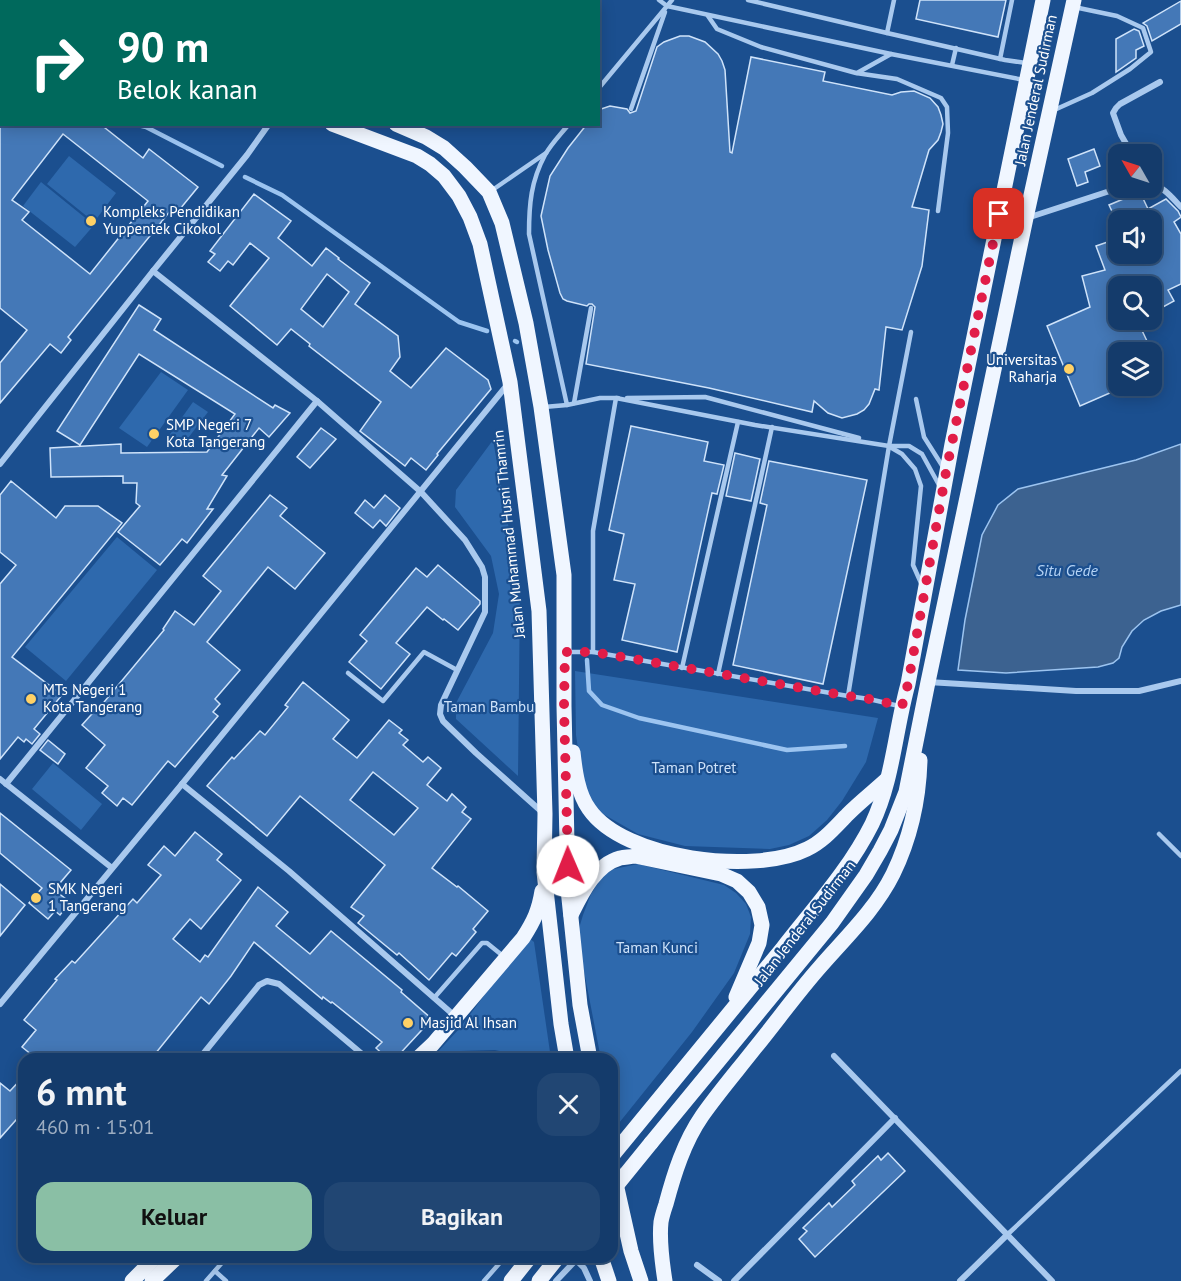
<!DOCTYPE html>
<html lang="id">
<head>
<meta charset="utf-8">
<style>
	:root { --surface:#143b6b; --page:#214673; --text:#f1f3f6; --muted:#9dadc1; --line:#33557e; --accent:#8abfa5 }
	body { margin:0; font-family:"PT Sans",sans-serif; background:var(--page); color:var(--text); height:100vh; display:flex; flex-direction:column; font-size:22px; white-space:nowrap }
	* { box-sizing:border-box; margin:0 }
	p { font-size:20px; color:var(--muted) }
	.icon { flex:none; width:33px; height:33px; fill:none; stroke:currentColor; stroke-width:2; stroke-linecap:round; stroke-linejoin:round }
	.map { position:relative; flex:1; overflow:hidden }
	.sheet { position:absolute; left:18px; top:1053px; width:600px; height:210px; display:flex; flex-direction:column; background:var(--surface); border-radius:18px; box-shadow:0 3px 15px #0003,0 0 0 2px var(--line) }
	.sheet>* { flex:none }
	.banner { position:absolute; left:0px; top:0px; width:600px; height:126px; box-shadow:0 3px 15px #0003,0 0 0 2px var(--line); background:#00695c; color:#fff; overflow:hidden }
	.needle { width:39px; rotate:309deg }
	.buttons { position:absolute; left:1108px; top:144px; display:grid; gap:12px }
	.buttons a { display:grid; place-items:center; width:54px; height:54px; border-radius:12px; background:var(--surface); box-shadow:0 3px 15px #0003,0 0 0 2px var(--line); font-size:30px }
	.pin { position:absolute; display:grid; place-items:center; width:51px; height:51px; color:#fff; margin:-26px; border-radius:12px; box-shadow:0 3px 9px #0006 }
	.me { position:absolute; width:66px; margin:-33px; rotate:359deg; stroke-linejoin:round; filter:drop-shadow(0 0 4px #0008) }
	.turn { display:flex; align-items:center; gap:21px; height:126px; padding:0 18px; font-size:27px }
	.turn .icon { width:78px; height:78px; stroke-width:2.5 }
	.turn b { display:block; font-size:42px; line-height:51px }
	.round { display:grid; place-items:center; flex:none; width:63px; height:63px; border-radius:18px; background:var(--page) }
	.head { display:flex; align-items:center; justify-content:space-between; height:102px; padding:0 18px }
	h1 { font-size:36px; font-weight:700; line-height:45px }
	.button { display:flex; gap:12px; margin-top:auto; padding:12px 18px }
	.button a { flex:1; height:69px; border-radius:18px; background:var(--accent); color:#111; font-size:24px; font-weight:700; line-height:69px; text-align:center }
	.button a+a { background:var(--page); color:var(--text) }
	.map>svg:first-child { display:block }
	.green { fill:#2e69ad }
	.water { fill:#3c6290; stroke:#9cc4f0; stroke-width:1.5 }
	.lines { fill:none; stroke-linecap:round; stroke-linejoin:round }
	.stream { stroke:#9cc4f0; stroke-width:4.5 }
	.building { fill:#4478b7; stroke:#cfe3fa; stroke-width:1.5; fill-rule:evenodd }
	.lane { stroke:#a9c9ee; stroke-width:4.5 }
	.street { stroke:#a9c9ee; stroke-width:6 }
	.primary { stroke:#f0f6ff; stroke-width:15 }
	.primary-bridge { stroke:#f0f6ff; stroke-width:15 }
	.route { stroke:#e11d48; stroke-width:10; stroke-dasharray:0 18 }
	.poi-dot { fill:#ffd166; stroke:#1b4f8f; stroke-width:2 }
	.labels { text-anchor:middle; stroke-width:4.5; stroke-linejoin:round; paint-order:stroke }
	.street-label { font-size:15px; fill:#fff; stroke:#1b4f8f }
	.poi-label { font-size:15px; fill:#fff; stroke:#1b4f8f; text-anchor:start }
	.park-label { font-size:15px; fill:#cfe3fa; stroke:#1b4f8f }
	.water-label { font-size:16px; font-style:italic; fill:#b5d3f5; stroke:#1b4f8f }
</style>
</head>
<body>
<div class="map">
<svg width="1181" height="1281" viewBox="0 0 1181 1281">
	<rect width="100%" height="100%" fill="#1b4f8f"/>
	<g class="green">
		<path d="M0,0H86L87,1L2,2L1,54L0,53Z"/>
		<path d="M69,156L116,193L94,222L47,184Z"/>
		<path d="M41,182L94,225L75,247L23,206Z"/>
		<path d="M161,372L188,390L147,447L119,428Z"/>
		<path d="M193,402L208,412L182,446L168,437Z"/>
		<path d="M493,440L520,591L518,776L456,719V703L493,633L499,594L491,556L455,507L456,490Z"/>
		<path d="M117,537L157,570L66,681L25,647Z"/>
		<path d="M575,671L878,718L866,762L842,801L827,820L809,836L789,845L770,849L685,846L638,834L603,814L588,798L582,776L576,735Z"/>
		<path d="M53,763L102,804L81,830L32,789Z"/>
		<path d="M638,864L724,885L736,893L746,904L751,917L750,934L734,973L692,1032L615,1128L612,1114V1059H601L577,935L583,915L591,894L602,876L614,869Z"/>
		<path d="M529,938L534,942L551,1059H527L521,1056L495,1050L460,1051L444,1059H431L460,1028L523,943Z"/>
	</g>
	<path class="water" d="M1181,444V605L1161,611L1144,620L1132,631L1122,647L1119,658L1113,663L1098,667L1006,673L958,670L965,620L982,535L998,505L1018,489L1136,460Z"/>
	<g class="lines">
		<g class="stream">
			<path d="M0,90L2,91"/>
			<path d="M134,124L146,127L222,166"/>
			<path d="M245,177L282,195L459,322L487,331"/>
			<path d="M515,341L517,342"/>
			<path d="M587,660L589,691L602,705L639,718L787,750L845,746"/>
		</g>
	</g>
	<g class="building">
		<path d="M920,0H1006L998,37L916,19Z"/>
		<path d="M1181,1V24L1152,41L1147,26L1143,23Z"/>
		<path d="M1134,29L1139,31L1144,46L1136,50V58L1116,72V39Z"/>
		<path d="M680,36H689L705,42L718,54L722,61L725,70L730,152L732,153L751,57L825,72L823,81L892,95L901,92L914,91L930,98L938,107L941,115L943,124L941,132L938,140L929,150L912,207L929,210L922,266L902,330L886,327L879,390L875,389L869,404L864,410L857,414L842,418L828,413L814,401L812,412L709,388L586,364L595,307L592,304H589L587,306L567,301L563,299L560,293L548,250L541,216L550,176L568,148L587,124H598V110L610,106L627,109L630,113L636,111L657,47L664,42Z"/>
		<path d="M0,124H100L143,158L149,149L198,187L180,209L175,205L68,337L71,340L61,353L50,344L0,403V363L27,330L0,308ZM63,134L148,201L90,274L22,220L29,212L12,200Z"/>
		<path d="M1094,149L1100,166L1085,172L1088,182L1077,186L1068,159Z"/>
		<path d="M1140,192L1148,209L1166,199L1178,211L1181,217L1174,222L1181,234V284L1168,290L1174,301L1152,313V286H1119V320H1137L1147,341L1119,352V389L1080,406L1047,326L1090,307L1082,276L1105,270L1096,246L1119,238V254H1152V220H1116L1109,205Z"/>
		<path d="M254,194L291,221L278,238L312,266L326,248L339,258L338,259L370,283L355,304L398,336L400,357L390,371L411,388L446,348L488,380L491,389L437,454L438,455L426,470L411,458L405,466L360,431L381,402L309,346L310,344L291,329L277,345L230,306L269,258L250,243L233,265L228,261L220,271L208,262L215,254L210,251ZM327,274L349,292L323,327L301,309Z"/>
		<path d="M139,305L161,319L154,330L273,408L275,405L290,413L269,437L259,428L222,475L227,476L207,509H213L187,543L182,539L160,565L118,532L140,506L136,503L137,483H123V476L51,477L50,448L121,444V453L207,452L235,414L139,354L80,445L57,431Z"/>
		<path d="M631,426L708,442L704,461L724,465L717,494L712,493L677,652L622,640L635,584L614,580L624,534L609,530Z"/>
		<path d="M321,428L336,439L310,468L297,457Z"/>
		<path d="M735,453L760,459L751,501L726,496Z"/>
		<path d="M769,461L867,480L823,684L733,665L767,505L760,503Z"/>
		<path d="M11,481L56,518L65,506H98L122,523L12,657L62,695L34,729L40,734L32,744L26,739L24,742L18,737L0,759V584L16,565L0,552V495Z"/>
		<path d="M270,495L287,508L280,516L325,553L295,589L268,567L207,642L240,670L215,699L220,704L213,712L218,716L175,767L168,761L132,805L123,798L117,806L102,793L108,786L86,768L105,745L82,725L99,706L100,707L164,630L163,629L175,611L194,625L221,591L203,576Z"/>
		<path d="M385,495L400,508L386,526L380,520L373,528L355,513L365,500L374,508Z"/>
		<path d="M438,565L480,601V604L458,630L444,619L443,620L427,607L396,643L410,654L381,689L349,662L367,641L360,635L416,568L427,577Z"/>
		<path d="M303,682L349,720L333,739L357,758L389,720L402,730L399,733L408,740L403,745L423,762L428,757L441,768L427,785L447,801L452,794L466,807L462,812L471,819L432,868L457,887L458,886L488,911L473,929L476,932L456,956L452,953L429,980L399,953L397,955L358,923L364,916L351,907L385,865L300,796L267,836L207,786L232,757L234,759L260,731L265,735L288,707L285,705ZM373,772L418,808L394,835L350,800Z"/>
		<path d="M48,740L65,754L58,764L40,750Z"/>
		<path d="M0,813L71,870L54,890L70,902L60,915L55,911L48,919L29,903L42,888L0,853Z"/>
		<path d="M195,832L222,854L217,860L241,880L201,929L190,919L173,939L200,962L205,955L208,957L258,887L288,912L276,926L310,954L331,931L402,990L401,992L432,1019L395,1059H388L376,1048L382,1042L332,1002L331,1003L323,997L322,999L254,942L231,976L209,1004L201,997L151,1059H37L22,1047L36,1030L24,1020L57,980L55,979L72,961L75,963L133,899L137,903L161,875L148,865L164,846L175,856Z"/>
		<path d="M0,884L25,905L0,936Z"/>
		<path d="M24,1076V1111L0,1138V1083L10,1091Z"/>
		<path d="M888,1153L905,1171L815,1257L799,1239L807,1231L803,1228L829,1203L832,1207L855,1185L852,1181L878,1156L881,1160Z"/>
	</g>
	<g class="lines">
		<g class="lane">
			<path d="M444,0L445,2"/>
			<path d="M659,0L667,6L891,54L1024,80"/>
			<path d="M748,0L887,33L1005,60L1026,63"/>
			<path d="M708,16L717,29L761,47L856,73L897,79L941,98L947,107L948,133L938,211"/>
			<path d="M887,33L894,0"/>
			<path d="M1000,59L1012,0"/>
			<path d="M952,65L956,48"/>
			<path d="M857,73L891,54"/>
			<path d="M598,89L672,0"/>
			<path d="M631,109L665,12"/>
			<path d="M1052,111L1092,93L1130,69L1151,52L1143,28L1117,16L1074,7"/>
			<path d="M569,124C561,134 551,144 545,155C531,181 529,204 529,234L567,405L600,398H616L755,425L889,446H909L922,454L939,485"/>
			<path d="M491,191L546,153"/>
			<path d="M627,398L705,397L859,438"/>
			<path d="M916,399L924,437L943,467"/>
			<path d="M574,403L591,308"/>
			<path d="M544,407L567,405"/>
			<path d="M890,447L902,454L915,469L921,486L913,565L921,583"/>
			<path d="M568,652H593L848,696L869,699L899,706"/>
			<path d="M593,652V531L616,398H618"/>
			<path d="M682,668L738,422"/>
			<path d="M348,673L383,701L424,652L457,670"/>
			<path d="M718,674L772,427"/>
			<path d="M848,696L889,446L911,332"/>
			<path d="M1159,834L1181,856"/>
			<path d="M434,998L482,943H487L503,956"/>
			<path d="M1008,1234L1181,1071"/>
			<path d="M215,1271L226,1281"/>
			<path d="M206,1281L227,1257"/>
			<path d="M484,1281L505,1257"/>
		</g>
		<g class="street">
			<path d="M295,0L296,2"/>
			<path d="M1132,154L1121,135L1113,113L1116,108L1120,104L1160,82"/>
			<path d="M1152,184C1164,187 1173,199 1181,207"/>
			<path d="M1027,218L1119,188"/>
			<path d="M317,401L421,492L465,540L482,567L485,577V612L441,705L440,714L443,721L476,753L542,812"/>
			<path d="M0,464L153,271L247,155L269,124"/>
			<path d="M928,682L1076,691H1139L1181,681"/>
			<path d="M0,779L112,868"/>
			<path d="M6,784L317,401L153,271"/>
			<path d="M182,784L289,871L456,1017"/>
			<path d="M0,1004L182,784L508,384"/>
			<path d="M834,1056L1052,1281"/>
			<path d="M199,1059L259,985L267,981L279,984L368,1059"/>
			<path d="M697,1265L719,1281"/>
			<path d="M556,1281L576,1260L584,1268L590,1281"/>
			<path d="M734,1281L895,1118"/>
			<path d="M960,1281L1008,1234"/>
		</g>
		<g class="primary">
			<path d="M107,0L108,2"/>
			<path d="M363,2L365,0"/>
			<path d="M332,124L417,156L430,164L444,176L459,196L470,217L480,244L510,382L539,611L545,814L544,872L561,1024L567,1059"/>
			<path d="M396,124L426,137L444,148L465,167L489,192L502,223L526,323L541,407L564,575V706L568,889L580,1005L590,1059"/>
			<path d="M573,752C575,771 578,794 589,809C624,860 755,875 807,849C824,841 836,826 848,814C860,802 874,791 886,780"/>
			<path d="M571,915C582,893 595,865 620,858C625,857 630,857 635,856L721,874L737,881L749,892L758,907L762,925L759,943L736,997"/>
			<path d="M417,1059L433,1044L523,938C534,921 539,910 542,891"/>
			<path d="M651,1143L832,923L866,875L880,851L891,830L906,792L928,682L1026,218L1074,0"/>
			<path d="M612,1156C668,1087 726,1018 782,949C813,909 849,870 872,824C893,780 895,731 908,684L952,444L1043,0"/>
			<path d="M612,1166L631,1251L641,1281"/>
			<path d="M601,1257L609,1281"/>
			<path d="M132,1281L156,1257"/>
			<path d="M152,1281L177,1257"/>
			<path d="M511,1281L530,1257"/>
			<path d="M539,1281L558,1257"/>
			<path d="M665,1281C662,1262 659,1241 661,1222C662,1216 664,1210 666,1204C674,1174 684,1142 702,1116C718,1093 737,1071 755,1048C777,1021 797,993 820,967C846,937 875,910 893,874C910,839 919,798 920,760"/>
		</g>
		<path class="primary-bridge" d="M612,1191L651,1143"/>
	</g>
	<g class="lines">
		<path class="route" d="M568,866L564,706L565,652H593L848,696L869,699L902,706L908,684L946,472L999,214"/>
	</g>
	<g class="poi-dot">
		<circle cx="91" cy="221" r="6"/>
		<circle cx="1069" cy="369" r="6"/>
		<circle cx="154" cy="434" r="6"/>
		<circle cx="31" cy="699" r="6"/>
		<circle cx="36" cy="898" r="6"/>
		<circle cx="408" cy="1023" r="6"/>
	</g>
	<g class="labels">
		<g class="street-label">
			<text transform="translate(1036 90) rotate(-78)" y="5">Jalan Jenderal Sudirman</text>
			<text transform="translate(509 534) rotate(-96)" y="5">Jalan Muhammad Husni Thamrin</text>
			<text transform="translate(805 923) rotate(-52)" y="5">Jalan Jenderal Sudirman</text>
		</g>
		<g class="poi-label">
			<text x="103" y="217">Kompleks Pendidikan<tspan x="103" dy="17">Yuppentek Cikokol</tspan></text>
			<text x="1057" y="365" text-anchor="end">Universitas<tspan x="1057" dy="17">Raharja</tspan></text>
			<text x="166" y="430">SMP Negeri 7<tspan x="166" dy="17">Kota Tangerang</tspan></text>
			<text x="43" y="695">MTs Negeri 1<tspan x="43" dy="17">Kota Tangerang</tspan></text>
			<text x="48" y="894">SMK Negeri<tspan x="48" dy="17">1 Tangerang</tspan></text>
			<text x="420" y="1028">Masjid Al Ihsan</text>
		</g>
		<g class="park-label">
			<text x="489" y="712">Taman Bambu</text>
			<text x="694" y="773">Taman Potret</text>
			<text x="657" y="953">Taman Kunci</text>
		</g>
		<g class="water-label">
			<text x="1067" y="576">Situ Gede</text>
		</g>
	</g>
</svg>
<div class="buttons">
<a><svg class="needle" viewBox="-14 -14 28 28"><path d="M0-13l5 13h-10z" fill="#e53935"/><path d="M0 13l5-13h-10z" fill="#9dadc1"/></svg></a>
<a><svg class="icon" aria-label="sound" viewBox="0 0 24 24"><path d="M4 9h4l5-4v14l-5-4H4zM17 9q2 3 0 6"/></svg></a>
<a><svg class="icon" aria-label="search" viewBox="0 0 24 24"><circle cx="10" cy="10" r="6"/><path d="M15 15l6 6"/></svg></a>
<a><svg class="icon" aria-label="layers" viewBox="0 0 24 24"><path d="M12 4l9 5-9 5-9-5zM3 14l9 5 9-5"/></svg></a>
</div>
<div class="pin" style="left:999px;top:214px;background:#d93025"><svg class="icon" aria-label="arrive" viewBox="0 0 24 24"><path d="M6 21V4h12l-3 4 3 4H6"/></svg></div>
<svg class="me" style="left:568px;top:866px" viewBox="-20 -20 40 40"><circle r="19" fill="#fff"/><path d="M0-13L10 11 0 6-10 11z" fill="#e11d48"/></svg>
<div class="banner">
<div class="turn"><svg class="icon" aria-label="right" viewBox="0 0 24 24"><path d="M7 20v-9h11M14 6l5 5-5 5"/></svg><div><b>90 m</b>Belok kanan</div></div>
</div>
<section class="sheet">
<div class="head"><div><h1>6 mnt</h1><p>460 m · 15:01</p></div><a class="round"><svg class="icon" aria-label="close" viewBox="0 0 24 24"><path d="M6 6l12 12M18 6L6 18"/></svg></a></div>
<div class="button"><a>Keluar</a><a>Bagikan</a></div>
</section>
</div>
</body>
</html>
